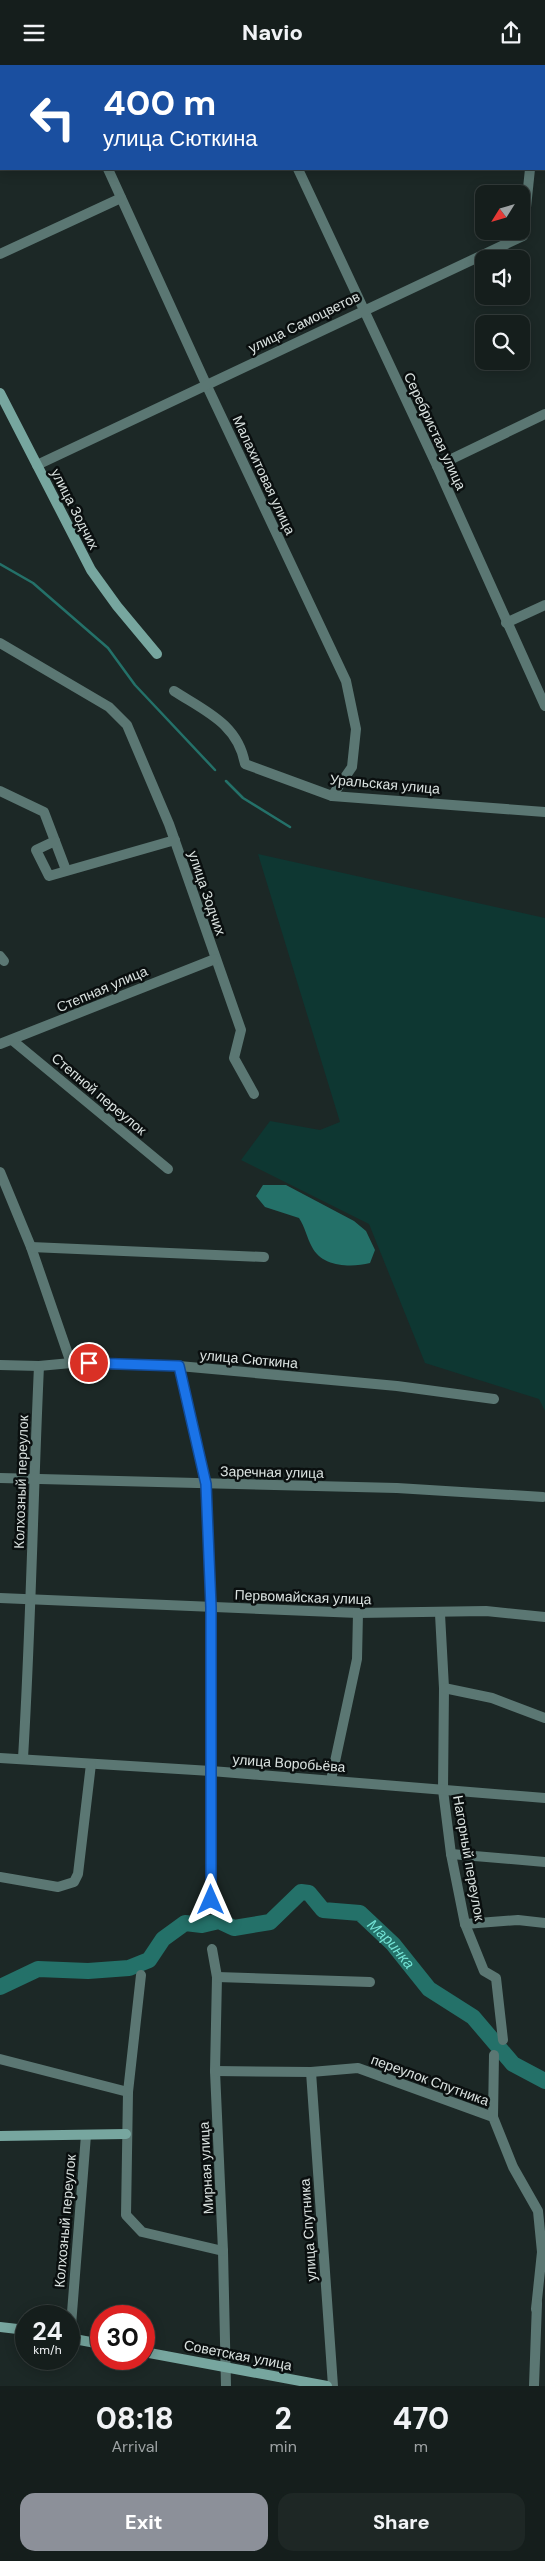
<!DOCTYPE html>
<html lang="en">
<head>
<meta charset="utf-8">
<style>
	:root { --surface:#151e1c; --page:#1e2725; --text:#f1f3f6; --muted:#9da2a3; --line:#343c3b; --accent:#8c9099 }
	body { margin:0; font-family:"DM Sans",sans-serif; background:var(--page); color:var(--text); height:100vh; display:flex; flex-direction:column; font-size:19px; white-space:nowrap }
	* { box-sizing:border-box; margin:0 }
	p { font-size:16px; color:var(--muted) }
	.icon { flex:none; width:28px; height:28px; fill:none; stroke:currentColor; stroke-width:2; stroke-linecap:round; stroke-linejoin:round }
	.map { position:relative; height:2321px; overflow:hidden }
	.drawer { display:flex; flex-direction:column; background:var(--surface); flex:1 }
	.drawer>* { flex:none }
	.top-card { position:absolute; left:0px; top:0px; width:545px; height:105px; box-shadow:0 2px 12px #0003,0 0 0 1px var(--line); background:#1a4fa0; color:#fff; overflow:hidden }
	.needle { width:32px; rotate:233deg }
	.tools { position:absolute; left:475px; top:120px; display:grid; gap:10px }
	.tools a { display:grid; place-items:center; width:55px; height:55px; border-radius:10px; background:var(--surface); box-shadow:0 2px 12px #0003,0 0 0 1px var(--line); font-size:25px }
	.speed { position:absolute; left:15px; top:2240px; display:flex; gap:10px; font-size:25px; font-weight:700; text-align:center }
	.speed>* { display:grid; place-content:center; width:65px; height:65px; border-radius:50%; background:var(--surface); box-shadow:0 2px 12px #0003,0 0 0 1px var(--line); line-height:1 }
	.speed small { font-size:12px; font-weight:400 }
	.speed .limit { border:8px solid #d22; background:#fff; color:#111 }
	.pin { position:absolute; display:grid; place-items:center; width:42px; height:42px; color:#fff; margin:-21px; border:2px solid #fff; border-radius:50%; box-shadow:0 1px 5px #0007 }
	.me { position:absolute; width:55px; margin:-28px; rotate:0deg; stroke-linejoin:round; filter:drop-shadow(0 0 4px #0008) }
	.turn { display:flex; align-items:center; gap:18px; height:105px; padding:0 20px; font-size:22px }
	.turn .icon { width:65px; height:65px; stroke-width:2.5 }
	.turn b { display:block; font-size:35px; line-height:42px }
	.eta { display:flex; justify-content:space-evenly; align-items:center; height:85px; text-align:center }
	.eta b { font-size:30px; font-weight:800; line-height:35px }
	.cta { display:flex; gap:10px; margin-top:auto; padding:10px 20px }
	.cta a { flex:1; height:58px; border-radius:15px; background:var(--accent); color:#fff; font-size:20px; font-weight:800; line-height:58px; text-align:center }
	.cta a+a { background:var(--page); color:var(--text) }
	header { display:flex; justify-content:space-between; align-items:center; height:65px; padding:0 20px; background:var(--surface); font-size:22px; font-weight:800 }
	.map>svg:first-child { display:block }
	.green { fill:#0e3732 }
	.water { fill:#247169 }
	.lines { fill:none; stroke-linecap:round; stroke-linejoin:round }
	.stream { stroke:#247169; stroke-width:2.5 }
	.river { stroke:#247169; stroke-width:16 }
	.street { stroke:#5b7773; stroke-width:10 }
	.secondary { stroke:#77a69f; stroke-width:10 }
	.route-casing { stroke:#114b97; stroke-width:12 }
	.route { stroke:#1a73e8; stroke-width:9 }
	.labels { text-anchor:middle; stroke-width:5; stroke-linejoin:round; paint-order:stroke }
	.street-label { font-size:14px; fill:#dbe3e1; stroke:#0a0f0f }
	.water-label { font-size:15px; font-style:italic; fill:#74e4d6; stroke:#0a0f0f }
</style>
</head>
<body>
<header><svg class="icon" aria-label="menu" viewBox="0 0 24 24"><path d="M4 6h16M4 12h16M4 18h16"/></svg>Navio<svg class="icon" aria-label="share" viewBox="0 0 24 24"><path d="M12 15V3M7 8l5-5 5 5M5 13v7h14v-7"/></svg></header>
<div class="map">
<svg width="545" height="2321" viewBox="0 0 545 2321">
	<rect width="100%" height="100%" fill="#1c2826"/>
	<path class="green" d="M258,789L545,853V1346L539,1334L425,1298L369,1159L241,1095L270,1056L320,1065L340,1057Z"/>
	<path class="water" d="M263,1120H286L354,1156L366,1166L375,1185L370,1198C351,1203 322,1202 312,1182C307,1173 305,1162 299,1153L265,1142L256,1131Z"/>
	<g class="lines">
		<g class="stream">
			<path d="M0,499L33,518L108,583L135,620L215,705"/>
			<path d="M226,716L243,733L290,762"/>
		</g>
		<path class="river" id="s1" d="M0,1922L38,1904L88,1906L129,1903L149,1895L163,1874L185,1858L202,1860L219,1856L234,1863L270,1857L301,1827L309,1828L323,1845L360,1848L393,1879L429,1924L473,1952L513,1999L545,2016"/>
		<g class="street">
			<path d="M62,0L63,1"/>
			<path d="M250,0L251,1"/>
			<path d="M542,1V0"/>
			<path d="M108,104L206,319L346,616L356,664L352,702L332,731"/>
			<path d="M298,104L437,401L545,641"/>
			<path d="M0,189L121,133"/>
			<path d="M37,400L523,171L530,104"/>
			<path d="M437,401L545,349"/>
			<path d="M506,558L545,540"/>
			<path d="M0,578L109,642L127,660L169,759L241,965L234,993L254,1029"/>
			<path d="M174,626C205,646 238,659 245,699L332,731L545,747"/>
			<path d="M0,726L44,747L66,805"/>
			<path d="M55,776L36,785L49,811L175,775"/>
			<path d="M0,891L4,896"/>
			<path d="M12,975L168,1104"/>
			<path d="M0,979L215,894"/>
			<path d="M0,1107L31,1182L71,1298"/>
			<path d="M31,1182L264,1192"/>
			<path d="M0,1300L39,1301L71,1298L179,1301L397,1321L494,1334"/>
			<path d="M179,1301L206,1419L211,1542V1835"/>
			<path d="M0,1413L397,1423L543,1432"/>
			<path d="M0,1533L358,1548L486,1546L545,1552"/>
			<path d="M440,1549L444,1623L443,1725L451,1789L465,1859L484,1906L496,1913L503,1975"/>
			<path d="M444,1623L492,1633L545,1653"/>
			<path d="M0,1693L211,1706L545,1733"/>
			<path d="M23,1693C31,1562 33,1431 39,1301"/>
			<path d="M331,1715L357,1594L358,1548"/>
			<path d="M451,1789L545,1797"/>
			<path d="M0,1812L58,1822L74,1817L78,1809L91,1699"/>
			<path d="M465,1859L518,1855L545,1858"/>
			<path d="M212,1884L217,1912L215,2006L223,2186L226,2321"/>
			<path d="M141,1910L128,2027L126,2150L142,2167L223,2186"/>
			<path d="M217,1912L370,1917"/>
			<path d="M0,1994L128,2027"/>
			<path d="M215,2006L311,2007L358,2003L493,2052L513,2102L538,2146L542,2187L536,2244"/>
			<path d="M311,2007L333,2321"/>
			<path d="M493,2052L494,1990"/>
			<path d="M70,2273L86,2070"/>
			<path d="M534,2321L537,2238"/>
		</g>
		<g class="secondary">
			<path d="M0,328L91,505L117,541L157,589"/>
			<path d="M0,2071L126,2069"/>
			<path d="M0,2262L26,2265"/>
			<path d="M69,2273L101,2279"/>
			<path d="M144,2287L327,2321"/>
		</g>
	</g>
	<g class="lines">
		<defs>
			<path id="route" d="M89,1298L179,1301L206,1419L211,1542V1835"/>
		</defs>
		<use href="#route" class="route-casing"/>
		<use href="#route" class="route"/>
	</g>
	<g class="labels">
		<g class="street-label">
			<text transform="translate(304 257) rotate(-26)" y="5">улица Самоцветов</text>
			<text transform="translate(435 366) rotate(65)" y="5">Серебристая улица</text>
			<text transform="translate(264 410) rotate(65)" y="5">Малахитовая улица</text>
			<text transform="translate(75 444) rotate(63)" y="5">улица Зодчих</text>
			<text transform="translate(385 719) rotate(5)" y="5">Уральская улица</text>
			<text transform="translate(207 828) rotate(71)" y="5">улица Зодчих</text>
			<text transform="translate(102 924) rotate(-23)" y="5">Степная улица</text>
			<text transform="translate(99 1029) rotate(40)" y="5">Степной переулок</text>
			<text transform="translate(249 1294) rotate(5)" y="5">улица Сюткина</text>
			<text transform="translate(272 1407) rotate(1)" y="5">Заречная улица</text>
			<text transform="translate(21 1417) rotate(-88)" y="5">Колхозный переулок</text>
			<text transform="translate(303 1532) rotate(2)" y="5">Первомайская улица</text>
			<text transform="translate(289 1698) rotate(4)" y="5">улица Воробьёва</text>
			<text transform="translate(469 1793) rotate(80)" y="5">Нагорный переулок</text>
			<text transform="translate(430 2015) rotate(20)" y="5">переулок Спутника</text>
			<text transform="translate(206 2103) rotate(-93)" y="5">Мирная улица</text>
			<text transform="translate(65 2156) rotate(-85)" y="5">Колхозный переулок</text>
			<text transform="translate(308 2165) rotate(-94)" y="5">улица Спутника</text>
			<text transform="translate(238 2290) rotate(11)" y="5">Советская улица</text>
		</g>
		<g class="water-label">
			<text dy="5" stroke="none"><textPath href="#s1" startOffset="449">Маринка</textPath></text>
		</g>
	</g>
</svg>
<div class="tools">
<a><svg class="needle" viewBox="-14 -14 28 28"><path d="M0-13l5 13h-10z" fill="#e53935"/><path d="M0 13l5-13h-10z" fill="#9da2a3"/></svg></a>
<a><svg class="icon" aria-label="sound" viewBox="0 0 24 24"><path d="M4 9h4l5-4v14l-5-4H4zM17 9q2 3 0 6"/></svg></a>
<a><svg class="icon" aria-label="search" viewBox="0 0 24 24"><circle cx="10" cy="10" r="6"/><path d="M15 15l6 6"/></svg></a>
</div>
<div class="speed"><div>24<small>km/h</small></div><div class="limit">30</div></div>
<div class="pin" style="left:89px;top:1298px;background:#d93025"><svg class="icon" aria-label="arrive" viewBox="0 0 24 24"><path d="M6 21V4h12l-3 4 3 4H6"/></svg></div>
<svg class="me" style="left:211px;top:1835px" viewBox="-20 -20 40 40"><path d="M0-17L14 15 0 8-14 15z" fill="#1a73e8" stroke="#fff" stroke-width="4"/></svg>
<div class="top-card">
<div class="turn"><svg class="icon" aria-label="left" viewBox="0 0 24 24"><path d="M17 20v-9H6M10 6l-5 5 5 5"/></svg><div><b>400 m</b>улица Сюткина</div></div>
</div>
</div>
<section class="drawer">
<div class="eta">
<div><b>08:18</b><p>Arrival</p></div>
<div><b>2</b><p>min</p></div>
<div><b>470</b><p>m</p></div>
</div>
<div class="cta"><a>Exit</a><a>Share</a></div>
</section>
</body>
</html>
